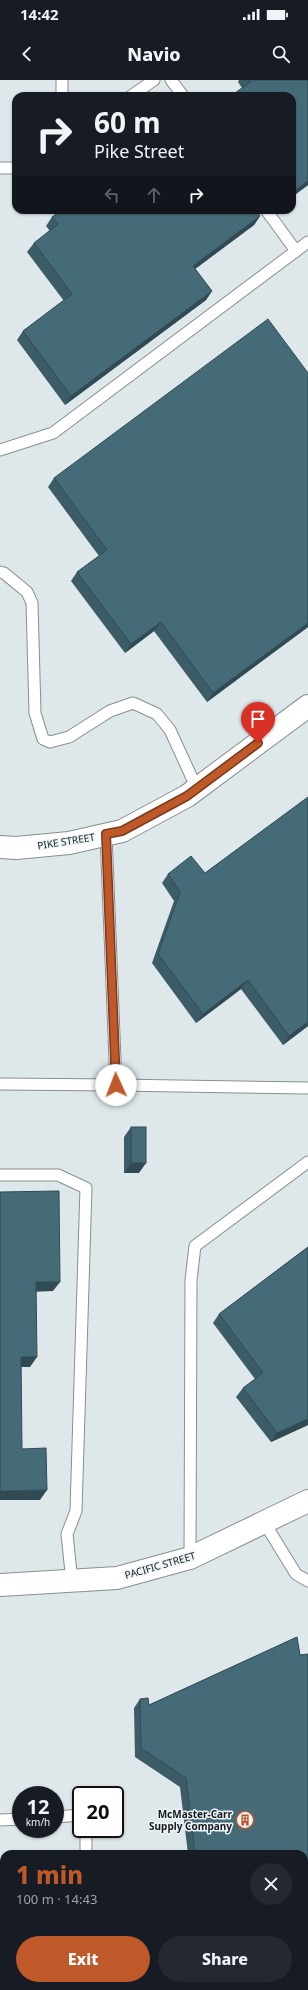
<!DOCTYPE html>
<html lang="en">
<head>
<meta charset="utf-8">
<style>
	:root { --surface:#171b24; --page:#242831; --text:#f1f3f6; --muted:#9ea1a6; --accent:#bf592a }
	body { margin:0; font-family:"Noto Sans",sans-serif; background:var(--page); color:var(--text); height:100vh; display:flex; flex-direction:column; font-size:15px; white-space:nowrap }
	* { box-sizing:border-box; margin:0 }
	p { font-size:13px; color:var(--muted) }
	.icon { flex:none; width:22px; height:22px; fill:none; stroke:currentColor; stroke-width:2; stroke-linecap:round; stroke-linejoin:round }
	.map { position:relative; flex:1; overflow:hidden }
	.side { position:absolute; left:0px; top:1770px; width:308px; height:140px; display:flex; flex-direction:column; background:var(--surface); border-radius:12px 12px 0 0; box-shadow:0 1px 3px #0004 }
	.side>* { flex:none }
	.hud { position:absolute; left:12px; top:12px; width:284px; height:122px; border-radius:12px; box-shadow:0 1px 3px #0004; background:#171b24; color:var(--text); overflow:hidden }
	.speed { position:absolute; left:12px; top:1706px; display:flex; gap:8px; font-size:20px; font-weight:700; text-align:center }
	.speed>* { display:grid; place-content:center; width:52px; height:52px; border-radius:50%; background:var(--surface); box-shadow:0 1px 3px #0004; line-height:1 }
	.speed small { font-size:10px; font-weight:400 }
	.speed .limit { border:2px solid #111; border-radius:6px; background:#fff; color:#111 }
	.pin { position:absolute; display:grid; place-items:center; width:34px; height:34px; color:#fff; margin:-41px -17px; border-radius:50% 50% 50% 0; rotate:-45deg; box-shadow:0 0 4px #0007 }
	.pin .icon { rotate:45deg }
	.me { position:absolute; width:44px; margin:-22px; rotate:358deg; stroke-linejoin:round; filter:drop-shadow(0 0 3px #0008) }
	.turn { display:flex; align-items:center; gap:14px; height:84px; padding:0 16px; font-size:18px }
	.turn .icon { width:52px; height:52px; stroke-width:2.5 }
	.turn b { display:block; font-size:28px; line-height:34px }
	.lanes { display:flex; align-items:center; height:38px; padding:0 16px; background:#0003; justify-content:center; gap:20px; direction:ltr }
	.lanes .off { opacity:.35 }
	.round { display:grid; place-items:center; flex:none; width:42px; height:42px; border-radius:21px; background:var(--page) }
	.head { display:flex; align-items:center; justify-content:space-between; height:68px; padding:0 16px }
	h1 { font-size:24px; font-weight:800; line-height:30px; color:var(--accent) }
	.primary-button { display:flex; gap:8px; margin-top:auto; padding:8px 16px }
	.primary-button a { flex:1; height:46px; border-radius:24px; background:var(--accent); color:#fff; font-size:16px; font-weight:800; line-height:46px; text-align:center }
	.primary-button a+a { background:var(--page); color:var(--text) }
	.status { display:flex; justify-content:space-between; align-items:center; height:28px; padding:0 20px; background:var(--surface); direction:ltr }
	.status svg { height:11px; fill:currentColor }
	header { display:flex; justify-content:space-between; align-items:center; height:52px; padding:0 16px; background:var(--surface); font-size:18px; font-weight:800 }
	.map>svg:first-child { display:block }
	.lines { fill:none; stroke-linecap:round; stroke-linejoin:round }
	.service-casing { stroke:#878f92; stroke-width:13 }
	.minor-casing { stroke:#878f92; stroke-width:24 }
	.service { stroke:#fff; stroke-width:11 }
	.minor { stroke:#fff; stroke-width:22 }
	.wall { fill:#3c5c67 }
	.shaded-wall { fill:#314b54 }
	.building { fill:#466b78; stroke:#314b54 }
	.route-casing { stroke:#7c3a1b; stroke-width:10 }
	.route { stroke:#bf592a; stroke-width:7 }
	.labels { text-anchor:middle; stroke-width:3; stroke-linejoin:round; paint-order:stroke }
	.street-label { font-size:10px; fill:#16191a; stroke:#ebf4f8 }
	.poi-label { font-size:10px; font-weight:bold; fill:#16191a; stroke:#ebf4f8; text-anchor:end }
</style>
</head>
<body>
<div class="status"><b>14:42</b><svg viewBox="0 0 49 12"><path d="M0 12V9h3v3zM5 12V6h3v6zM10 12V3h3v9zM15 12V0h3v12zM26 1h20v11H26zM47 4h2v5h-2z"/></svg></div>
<header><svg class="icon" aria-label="back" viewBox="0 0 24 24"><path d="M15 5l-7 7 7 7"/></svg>Navio<svg class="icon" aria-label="search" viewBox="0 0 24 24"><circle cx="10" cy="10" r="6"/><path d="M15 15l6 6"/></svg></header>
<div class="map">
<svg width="308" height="1910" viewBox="0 0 308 1910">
	<rect width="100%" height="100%" fill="#dee7ea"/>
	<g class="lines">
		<defs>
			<g id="service">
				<path d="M171,0L183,16"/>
				<path d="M62,16V0"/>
				<path d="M131,16L154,0"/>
				<path d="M0,88H16"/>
				<path d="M266,130L296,171"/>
				<path d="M0,370L53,353L308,162"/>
				<path d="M0,492L4,493L27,512L32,523L35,633L43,659L50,662L69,657L110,631L133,623L157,634L170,650L197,709"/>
				<path d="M0,1004L116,1005L106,754"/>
				<path d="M116,1005L308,1008"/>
				<path d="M0,1095H58L86,1108L76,1431L67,1454L72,1502"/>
				<path d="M264,1442L296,1494L308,1501"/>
				<path d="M190,1478L191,1200L195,1166L308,1082"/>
				<path d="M55,1737L81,1735"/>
				<path d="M0,1740L21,1739"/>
				<path d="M86,1749V1774"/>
				<path d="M86,1906V1910"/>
			</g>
			<g id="minor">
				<path d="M0,767L16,768L69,763L122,751L187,716L308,626"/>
				<path d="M0,1505L117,1498L190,1478L308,1421"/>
			</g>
		</defs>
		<use href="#service" class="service-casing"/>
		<use href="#minor" class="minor-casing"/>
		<use href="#service" class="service"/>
		<use href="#minor" class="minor"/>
	</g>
	<g class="wall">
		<path d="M239,0H308V105L292,117V16L242,8L238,2Z"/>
		<path d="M260,136L254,145L195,189L212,211L206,220L65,325L17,260L23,251L64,221L27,172L34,163L50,151L46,146L52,137Z"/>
		<path d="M308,293V547L207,622L154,551L125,573L71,501L77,492L99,476L48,407L54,398Z"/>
		<path d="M168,794L308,946L283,965L241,909L196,943L152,883L174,821L162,803Z"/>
		<path d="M131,1047L139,1093H124V1057Z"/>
		<path d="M308,1167V1345L271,1362L236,1317L243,1308L255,1299L213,1243L219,1234Z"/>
		<path d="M297,1557L300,1575L308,1574V1910H204L203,1906H304V1774H188L180,1707L135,1677L134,1628L140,1619L148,1618L149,1625Z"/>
	</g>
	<g class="shaded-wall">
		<path d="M308,101V105L292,117V114L294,111Z"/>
		<path d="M260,136L254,145L187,195L193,186Z"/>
		<path d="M212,211L206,220L65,325L71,316Z"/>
		<path d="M161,542L154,551L125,573L131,564Z"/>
		<path d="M308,543V547L207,622L213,613Z"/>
		<path d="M248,900L241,909L196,943L203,934Z"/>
		<path d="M308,942V946L283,965L289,956Z"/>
		<path d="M131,1083H146L139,1093H124Z"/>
		<path d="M36,1202H60L53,1211L29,1212Z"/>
		<path d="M21,1277H37L30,1287H14Z"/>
		<path d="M308,1339V1345L271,1362L277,1353Z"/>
		<path d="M47,1410L40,1420H0V1411Z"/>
	</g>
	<g class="building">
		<path d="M249,0H308V101L294,111L292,108V16H231L250,2Z"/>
		<path d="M61,130H256L260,136L193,186L212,211L71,316L23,251L72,214L34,163L58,144L52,137Z"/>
		<path d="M268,239L308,293V543L213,613L161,542L131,564L77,492L107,470L54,398Z"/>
		<path d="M308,717V942L289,956L248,900L203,934L158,874L180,812L168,794L191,776L205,793Z"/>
		<rect x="131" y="1047" width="15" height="36"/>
		<path d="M59,1111L60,1202H36L37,1277H21L22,1369L46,1368L47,1410L0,1411V1112Z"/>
		<path d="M308,1167V1339L277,1353L243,1308L263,1293L219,1234Z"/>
		<path d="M297,1557L300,1575L308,1574V1910H211V1906H304V1774H195L186,1698L141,1668L140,1619L148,1618L149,1625Z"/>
	</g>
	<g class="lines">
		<defs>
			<path id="route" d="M116,1005L106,754L122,751L187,716L258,663"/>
		</defs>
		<use href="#route" class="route-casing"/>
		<use href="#route" class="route"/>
	</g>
	<defs>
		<symbol id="building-ring" viewBox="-11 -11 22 22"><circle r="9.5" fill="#ebf4f8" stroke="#bf592a" stroke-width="1.5"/><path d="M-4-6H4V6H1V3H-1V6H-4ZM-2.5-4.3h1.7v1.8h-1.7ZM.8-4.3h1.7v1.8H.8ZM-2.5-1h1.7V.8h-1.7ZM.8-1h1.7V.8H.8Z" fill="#bf592a"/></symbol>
	</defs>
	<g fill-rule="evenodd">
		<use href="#building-ring" x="235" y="1730" width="20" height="20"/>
	</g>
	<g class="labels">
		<g class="street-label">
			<text transform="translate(66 761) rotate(-9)" y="4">PIKE STREET</text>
			<text transform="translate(160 1485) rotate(-16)" y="4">PACIFIC STREET</text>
		</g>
		<g class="poi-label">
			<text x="232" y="1738">McMaster-Carr<tspan x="232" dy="12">Supply Company</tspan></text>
		</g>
	</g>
</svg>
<div class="speed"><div>12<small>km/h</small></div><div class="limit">20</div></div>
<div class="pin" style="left:258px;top:663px;background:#d93025"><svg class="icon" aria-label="arrive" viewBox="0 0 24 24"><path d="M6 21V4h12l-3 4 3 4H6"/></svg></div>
<svg class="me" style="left:116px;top:1005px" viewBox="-20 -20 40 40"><circle r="19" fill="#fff"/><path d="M0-13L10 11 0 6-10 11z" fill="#bf592a"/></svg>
<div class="hud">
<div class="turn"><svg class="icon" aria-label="right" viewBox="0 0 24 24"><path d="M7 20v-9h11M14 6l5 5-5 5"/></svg><div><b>60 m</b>Pike Street</div></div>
<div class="lanes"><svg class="icon off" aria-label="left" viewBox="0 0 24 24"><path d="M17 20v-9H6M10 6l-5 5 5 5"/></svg><svg class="icon off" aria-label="ahead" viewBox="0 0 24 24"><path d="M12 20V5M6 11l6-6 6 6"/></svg><svg class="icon" aria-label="right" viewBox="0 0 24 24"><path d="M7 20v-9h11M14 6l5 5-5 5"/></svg></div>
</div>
<section class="side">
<div class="head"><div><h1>1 min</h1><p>100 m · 14:43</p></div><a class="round"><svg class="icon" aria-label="close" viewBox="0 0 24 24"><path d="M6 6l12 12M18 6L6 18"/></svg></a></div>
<div class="primary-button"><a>Exit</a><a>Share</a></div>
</section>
</div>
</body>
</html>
